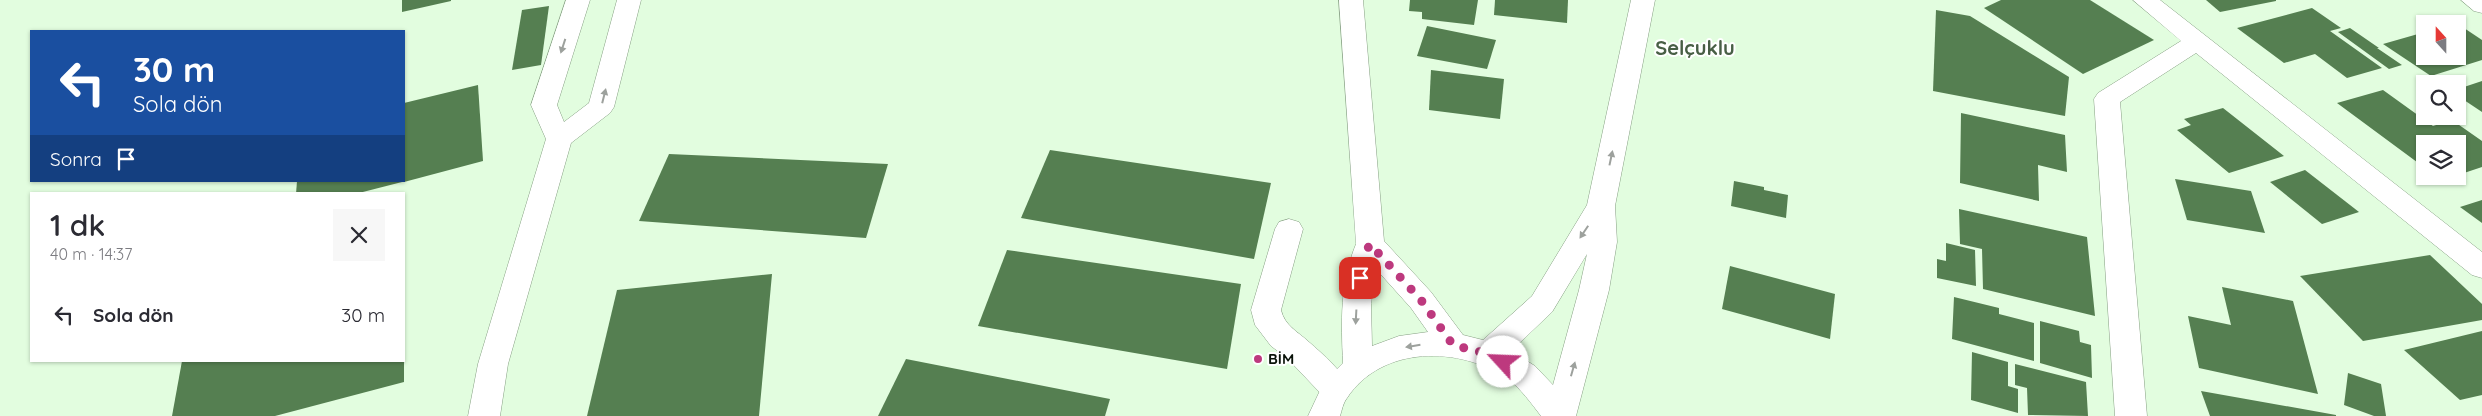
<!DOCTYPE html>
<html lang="tr">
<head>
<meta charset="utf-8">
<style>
	:root { --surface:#fff; --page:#f7f7f7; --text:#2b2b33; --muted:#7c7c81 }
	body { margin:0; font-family:Quicksand,sans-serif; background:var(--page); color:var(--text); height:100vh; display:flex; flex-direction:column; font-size:19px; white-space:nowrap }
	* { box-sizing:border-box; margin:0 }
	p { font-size:16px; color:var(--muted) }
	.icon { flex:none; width:28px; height:28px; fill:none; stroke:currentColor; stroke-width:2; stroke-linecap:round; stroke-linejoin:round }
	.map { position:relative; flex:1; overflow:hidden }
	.panel { position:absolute; left:30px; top:192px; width:375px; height:170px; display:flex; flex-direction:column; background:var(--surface); border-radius:0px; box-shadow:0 1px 4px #0004 }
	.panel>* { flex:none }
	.banner { position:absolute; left:30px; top:30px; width:375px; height:152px; border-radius:0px; box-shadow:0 1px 4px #0004; background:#1a4fa0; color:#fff; overflow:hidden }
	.needle { width:32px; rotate:339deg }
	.controls { position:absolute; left:2416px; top:15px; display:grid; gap:10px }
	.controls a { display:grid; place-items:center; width:50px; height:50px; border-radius:0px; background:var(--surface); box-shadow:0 1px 4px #0004; font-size:25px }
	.pin { position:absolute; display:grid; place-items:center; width:42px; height:42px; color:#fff; margin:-21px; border-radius:10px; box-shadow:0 2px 8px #0006 }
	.me { position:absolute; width:55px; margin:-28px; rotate:295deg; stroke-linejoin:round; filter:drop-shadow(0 0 4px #0008) }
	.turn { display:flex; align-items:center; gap:18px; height:105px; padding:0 20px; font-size:22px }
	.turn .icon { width:65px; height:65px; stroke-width:2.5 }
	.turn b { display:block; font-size:35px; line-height:42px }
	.then { display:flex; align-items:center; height:48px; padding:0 20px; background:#0003; gap:10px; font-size:19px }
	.round { display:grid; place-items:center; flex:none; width:52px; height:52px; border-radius:0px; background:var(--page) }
	.summary { display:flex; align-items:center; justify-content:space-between; height:85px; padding:0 20px }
	h1 { font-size:30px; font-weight:600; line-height:38px }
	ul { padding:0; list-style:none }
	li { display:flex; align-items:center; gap:15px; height:75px; padding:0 20px }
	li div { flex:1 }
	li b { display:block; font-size:19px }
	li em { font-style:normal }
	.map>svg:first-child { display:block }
	.building { fill:#557f51 }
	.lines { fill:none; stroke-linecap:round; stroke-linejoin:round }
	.minor-casing { stroke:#869f83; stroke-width:1 }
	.tertiary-casing { stroke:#869f83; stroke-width:1 }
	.minor { fill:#fff; fill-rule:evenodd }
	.tertiary { fill:#fff; fill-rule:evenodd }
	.oneway { fill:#9da19d }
	.route { stroke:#bd397e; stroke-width:9; stroke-dasharray:0 16.2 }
	.poi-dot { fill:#bd397e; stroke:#fff; stroke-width:2 }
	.labels { text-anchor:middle; stroke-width:4; stroke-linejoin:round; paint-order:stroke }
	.poi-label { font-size:15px; font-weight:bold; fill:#0a1309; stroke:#fff; text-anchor:start }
	.district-label { font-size:20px; font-weight:bold; fill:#485f45; stroke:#fff }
</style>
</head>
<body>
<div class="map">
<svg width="2482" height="416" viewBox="0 0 2482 416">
	<rect width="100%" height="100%" fill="#e2fddf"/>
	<g class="building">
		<path d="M402,0H451V1L402,12Z"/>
		<path d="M1410,0H1478L1474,25L1422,19V12L1409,11Z"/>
		<path d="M1495,0H1568L1567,23L1494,15Z"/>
		<path d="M2001,0H2090L2154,40L2083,74L1984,8Z"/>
		<path d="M2206,0H2276V1L2220,12Z"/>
		<path d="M549,6L541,65L512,70L522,10Z"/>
		<path d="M2312,8L2341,28L2330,31L2382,68L2347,78L2315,54L2284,63L2237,28Z"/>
		<path d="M1936,10L1970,16L2069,77L2065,116L1933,91Z"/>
		<path d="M2458,24L2482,40V60L2431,76L2383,44L2425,32V56H2458Z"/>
		<path d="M1427,26L1496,40L1487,69L1417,56Z"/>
		<path d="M2350,28L2379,48H2377L2402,65L2389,69L2338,32Z"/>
		<path d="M1431,70L1504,79L1500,119L1429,110Z"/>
		<path d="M2482,81V112L2458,96V89Z"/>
		<path d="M478,85L483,161L404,182V103Z"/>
		<path d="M2383,90L2433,126L2452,120L2482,141V167L2458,175V144H2425V168L2337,103Z"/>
		<path d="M2223,108L2284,156L2229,173L2177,130L2191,125L2184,119Z"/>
		<path d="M1961,113L2065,135L2067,172L2038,165L2039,201L1960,183Z"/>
		<path d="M1050,150L1271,183L1254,259L1021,218Z"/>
		<path d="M669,154L888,164L866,238L639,221Z"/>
		<path d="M2305,170L2359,212L2322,224L2270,182Z"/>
		<path d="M2175,179L2251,191L2265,233L2187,220Z"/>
		<path d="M297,181H402V182L355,194H296Z"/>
		<path d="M1734,181L1764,187V190L1788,195L1786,218L1731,206Z"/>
		<path d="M2482,200V223L2460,207Z"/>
		<path d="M1959,209L2087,237L2095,316L1983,289L1982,249L1960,244Z"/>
		<path d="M1946,243L1975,250L1976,286L1937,278V259L1946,261Z"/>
		<path d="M1007,250L1241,284L1227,369L978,326Z"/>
		<path d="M2430,255L2482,304V320L2363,341L2300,276Z"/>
		<path d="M1730,266L1835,294L1830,339L1722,309Z"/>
		<path d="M772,274L759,416H587L617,290Z"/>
		<path d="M2222,287L2293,301L2318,394L2199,368L2188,316L2231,325Z"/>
		<path d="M1954,297L1999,308V314L2034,323V361L1952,339Z"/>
		<path d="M2040,321L2079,331L2080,342L2091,345L2092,378L2040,363Z"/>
		<path d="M2482,331V395L2460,400L2404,350Z"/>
		<path d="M1972,352L2008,362V386L2018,389V413L1971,400Z"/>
		<path d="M906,359L1110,399L1105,416H878Z"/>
		<path d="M182,361H404V382L275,416H172Z"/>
		<path d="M2015,364L2086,382L2088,416L2028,415L2027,388L2015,385Z"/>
		<path d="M2348,373L2381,384L2386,416H2374L2344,405Z"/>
		<path d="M2201,391L2336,415V416H2210Z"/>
	</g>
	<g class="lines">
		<defs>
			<g id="minor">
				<path d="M566,0H590L557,105L564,122L589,103L617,0H641L614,107L610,113L571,143L508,364L500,416H468L478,364L546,139L531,105Z"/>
				<path d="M2133,0H2160L2482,252V278L2472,275L2196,53L2120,102L2147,416H2115L2094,99L2098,93L2181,41Z"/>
				<path d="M2461,0H2482V13L2474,11Z"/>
				<path d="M1289,219L1299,222L1303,229L1281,310C1285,326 1297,331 1309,342C1324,355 1343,372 1351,389L1347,398L1336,402L1325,398L1287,358L1271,346L1255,325L1251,310L1275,229L1279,222Z"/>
			</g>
			<path id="tertiary" d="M1339,0H1363L1384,241L1431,292L1463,335L1483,340L1532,296L1587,205L1631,0H1655L1615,206L1617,242L1609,290L1576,416H1541C1531,403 1521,389 1508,379C1460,346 1382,345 1347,398C1343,403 1342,410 1340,416H1308L1324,382L1343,363C1341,322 1340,283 1356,244ZM1587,254L1579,290L1553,385L1535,366L1511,351L1552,312ZM1376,269L1411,308L1428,332L1399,336L1372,346L1371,304Z"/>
		</defs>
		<use href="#minor" class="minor-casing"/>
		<use href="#tertiary" class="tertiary-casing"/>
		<use href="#minor" class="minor"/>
		<use href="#tertiary" class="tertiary"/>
	</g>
	<defs><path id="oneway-solid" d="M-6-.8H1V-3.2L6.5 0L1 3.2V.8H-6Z" transform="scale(1.25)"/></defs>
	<g class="oneway">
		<use href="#oneway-solid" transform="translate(563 46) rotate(108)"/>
		<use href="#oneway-solid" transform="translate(604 96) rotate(-76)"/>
		<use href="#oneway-solid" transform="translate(1611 158) rotate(-78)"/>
		<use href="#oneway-solid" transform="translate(1584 232) rotate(124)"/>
		<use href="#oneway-solid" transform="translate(1356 317) rotate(93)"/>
		<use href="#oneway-solid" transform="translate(1413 346) rotate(171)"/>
		<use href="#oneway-solid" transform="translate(1573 369) rotate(-74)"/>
	</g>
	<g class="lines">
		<path class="route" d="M1360,278L1361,262L1370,244L1421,300L1453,345L1488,354L1503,362"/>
	</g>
	<circle class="poi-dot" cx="1258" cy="359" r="5"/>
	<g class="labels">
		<g class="poi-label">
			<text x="1268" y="364">BİM</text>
		</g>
		<g class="district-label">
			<text x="1695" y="55">Selçuklu</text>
		</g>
	</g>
</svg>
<div class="controls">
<a><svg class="needle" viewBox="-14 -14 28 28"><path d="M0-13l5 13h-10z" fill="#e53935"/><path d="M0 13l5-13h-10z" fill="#7c7c81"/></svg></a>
<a><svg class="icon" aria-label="search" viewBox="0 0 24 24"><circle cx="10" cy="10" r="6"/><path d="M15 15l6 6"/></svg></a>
<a><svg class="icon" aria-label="layers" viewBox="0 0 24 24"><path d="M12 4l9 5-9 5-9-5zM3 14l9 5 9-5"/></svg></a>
</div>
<div class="pin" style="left:1360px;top:278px;background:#d93025"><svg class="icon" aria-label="arrive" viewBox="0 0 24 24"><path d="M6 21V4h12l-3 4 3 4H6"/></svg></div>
<svg class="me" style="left:1503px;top:362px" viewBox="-20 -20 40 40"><circle r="19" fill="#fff"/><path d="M0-13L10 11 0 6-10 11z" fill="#bd397e"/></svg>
<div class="banner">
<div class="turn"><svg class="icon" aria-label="left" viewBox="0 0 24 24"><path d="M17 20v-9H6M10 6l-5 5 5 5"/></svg><div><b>30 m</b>Sola dön</div></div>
<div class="then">Sonra<svg class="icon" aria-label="arrive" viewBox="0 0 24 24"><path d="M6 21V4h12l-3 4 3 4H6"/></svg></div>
</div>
<section class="panel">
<div class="summary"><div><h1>1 dk</h1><p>40 m · 14:37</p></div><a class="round"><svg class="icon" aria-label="close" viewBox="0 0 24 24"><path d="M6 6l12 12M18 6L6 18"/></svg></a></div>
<ul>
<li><svg class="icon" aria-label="left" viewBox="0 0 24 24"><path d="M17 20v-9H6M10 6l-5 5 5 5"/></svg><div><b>Sola dön</b></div><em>30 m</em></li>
</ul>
</section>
</div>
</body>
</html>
